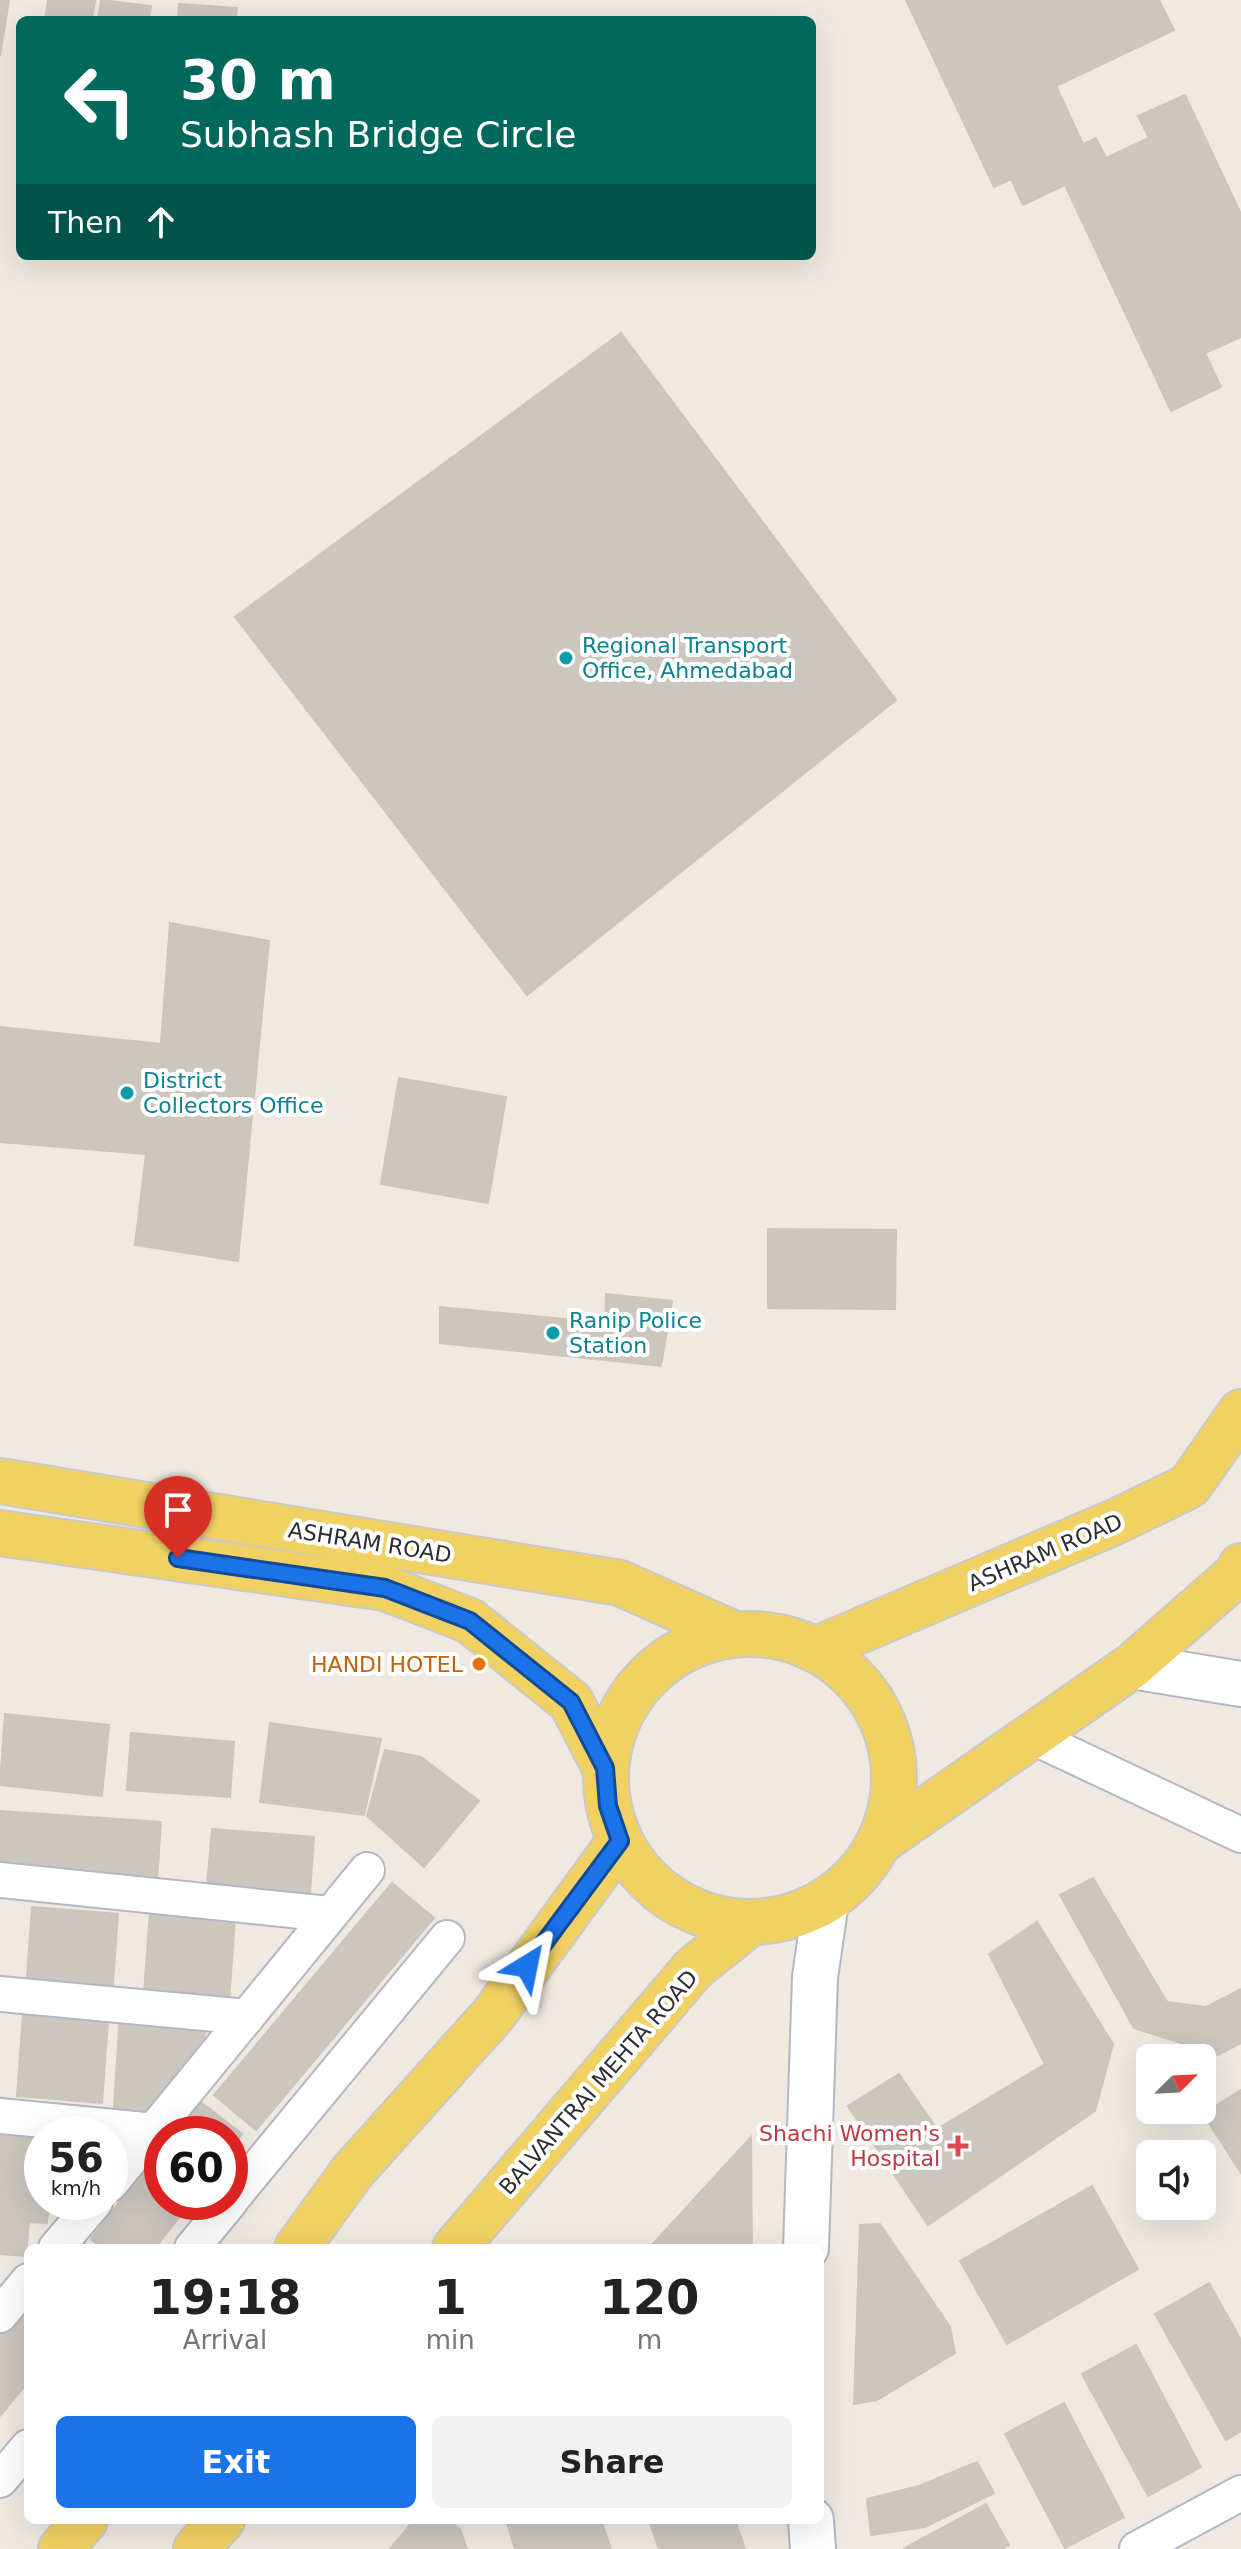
<!DOCTYPE html>
<html lang="en">
<head>
<meta charset="utf-8">
<style>
	:root { --surface:#fff; --page:#f2f2f2; --text:#222; --muted:#767676; --accent:#1a73e8 }
	body { margin:0; font-family:"DejaVu Sans",sans-serif; background:var(--page); color:var(--text); height:100vh; display:flex; flex-direction:column; font-size:30px; white-space:nowrap }
	* { box-sizing:border-box; margin:0 }
	p { font-size:26px; color:var(--muted) }
	.icon { flex:none; width:44px; height:44px; fill:none; stroke:currentColor; stroke-width:2; stroke-linecap:round; stroke-linejoin:round }
	.map { position:relative; flex:1; overflow:hidden }
	.drawer { position:absolute; left:24px; top:2244px; width:800px; height:280px; display:flex; flex-direction:column; background:var(--surface); border-radius:12px; box-shadow:0 8px 32px #0002 }
	.drawer>* { flex:none }
	.banner { position:absolute; left:16px; top:16px; width:800px; height:244px; border-radius:12px; box-shadow:0 8px 32px #0002; background:#00695c; color:#fff; overflow:hidden }
	.needle { width:52px; rotate:66deg }
	.fabs { position:absolute; left:1136px; top:2044px; display:grid; gap:16px }
	.fabs a { display:grid; place-items:center; width:80px; height:80px; border-radius:12px; background:var(--surface); box-shadow:0 8px 32px #0002; font-size:40px }
	.speed { position:absolute; left:24px; top:2116px; display:flex; gap:16px; font-size:40px; font-weight:700; text-align:center }
	.speed>* { display:grid; place-content:center; width:104px; height:104px; border-radius:50%; background:var(--surface); box-shadow:0 8px 32px #0002; line-height:1 }
	.speed small { font-size:20px; font-weight:400 }
	.speed .limit { border:12px solid #d22; background:#fff; color:#111 }
	.pin { position:absolute; display:grid; place-items:center; width:68px; height:68px; color:#fff; margin:-82px -34px; border-radius:50% 50% 50% 0; rotate:-45deg; box-shadow:0 0 8px #0007 }
	.pin .icon { rotate:45deg }
	.me { position:absolute; width:88px; margin:-44px; rotate:35deg; stroke-linejoin:round; filter:drop-shadow(0 0 6px #0008) }
	.turn { display:flex; align-items:center; gap:28px; height:168px; padding:0 32px; font-size:36px }
	.turn .icon { width:104px; height:104px; stroke-width:2.5 }
	.turn b { display:block; font-size:56px; line-height:68px }
	.then { display:flex; align-items:center; height:76px; padding:0 32px; background:#0003; gap:16px; font-size:30px }
	.eta { display:flex; justify-content:space-evenly; align-items:center; height:136px; text-align:center }
	.eta b { font-size:48px; font-weight:600; line-height:56px }
	.action { display:flex; gap:16px; margin-top:auto; padding:16px 32px }
	.action a { flex:1; height:92px; border-radius:12px; background:var(--accent); color:#fff; font-size:32px; font-weight:600; line-height:92px; text-align:center }
	.action a+a { background:var(--page); color:var(--text) }
	.map>svg:first-child { display:block }
	.building { fill:#cbc7bf; stroke:#cbc5ba; stroke-width:2 }
	.lines { fill:none; stroke-linecap:round; stroke-linejoin:round }
	.minor-casing { stroke:#b4b7c1; stroke-width:38 }
	.tertiary-casing { stroke:#b4b7c1; stroke-width:48 }
	.secondary-casing { stroke:#b4b7c1; stroke-width:48 }
	.primary-casing { stroke:#c9c9c9; stroke-width:48 }
	.minor { stroke:#fff; stroke-width:34 }
	.tertiary { stroke:#fff; stroke-width:44 }
	.secondary { stroke:#fff; stroke-width:44 }
	.primary { stroke:#f2d163; stroke-width:44 }
	.route-casing { stroke:#114b97; stroke-width:20 }
	.route { stroke:#1a73e8; stroke-width:14 }
	.culture-dot { fill:#0f9aa8; stroke:#fff; stroke-width:3 }
	.food-dot { fill:#e8710a; stroke:#fff; stroke-width:3 }
	.health-dot { fill:#e0444e; stroke:#fff; stroke-width:3 }
	.labels { text-anchor:middle; stroke-width:8; stroke-linejoin:round; paint-order:stroke }
	.culture-label { font-size:22px; fill:#0d838f; stroke:#fff; text-anchor:start }
	.street-label { font-size:22px; fill:#2e2e2e; stroke:#fff }
	.food-label { font-size:22px; fill:#c56008; stroke:#fff; text-anchor:end }
	.health-label { font-size:22px; fill:#be3a42; stroke:#fff; text-anchor:end }
</style>
</head>
<body>
<div class="map">
<svg width="1241" height="2549" viewBox="0 0 1241 2549">
	<rect width="100%" height="100%" fill="#efe9e1"/>
	<g class="building">
		<path d="M0,0H9L0,56Z"/>
		<path d="M48,0H95L92,20H45Z"/>
		<path d="M101,0L151,6L149,20H98Z"/>
		<path d="M906,0H1159L1174,30L1056,86L1083,144L1096,138L1106,158L1149,138L1138,116L1185,95L1241,214V337L1205,353L1221,387L1171,411L1065,185L1023,205L1011,179L994,187Z"/>
		<path d="M179,4L237,8L236,20H178Z"/>
		<path d="M621,333L896,700L527,995L235,617Z"/>
		<path d="M170,923L269,941L238,1261L135,1245L146,1154L0,1142V1027L161,1044Z"/>
		<path d="M399,1078L506,1097L488,1203L381,1184Z"/>
		<path d="M768,1229L896,1230L895,1309L768,1308Z"/>
		<path d="M606,1294L672,1301L661,1366L440,1343V1307L605,1323Z"/>
		<path d="M5,1714L109,1725L102,1796L0,1785Z"/>
		<path d="M270,1723L381,1739L364,1815L260,1802Z"/>
		<path d="M131,1733L234,1742L230,1797L127,1790Z"/>
		<path d="M385,1750L421,1757L479,1801L424,1867L367,1816Z"/>
		<path d="M0,1811L161,1822L157,1880L0,1868Z"/>
		<path d="M212,1829L314,1837L310,1893L207,1885Z"/>
		<path d="M1093,1878L1167,2002L1206,2007L1241,1989V2043L1218,2055L1134,2028L1060,1895Z"/>
		<path d="M392,1883L434,1918L256,2130L214,2095Z"/>
		<path d="M32,1907L118,1914L112,1997L26,1990Z"/>
		<path d="M150,1912L235,1919L229,2001L144,1994Z"/>
		<path d="M1037,1922L1113,2044L1095,2111L928,2225L848,2106L899,2074L937,2129L1045,2064L989,1954Z"/>
		<path d="M23,2014L108,2021L102,2103L17,2096Z"/>
		<path d="M120,2014L205,2021L204,2063L156,2116L114,2107Z"/>
		<path d="M1241,2090V2173L1203,2114Z"/>
		<path d="M198,2100L242,2134L230,2151V2134H172Z"/>
		<path d="M0,2132L42,2136V2202H49L47,2223L29,2222L26,2256L0,2254Z"/>
		<path d="M751,2137L752,2248H649Z"/>
		<path d="M162,2147V2202H191L155,2248H102L91,2239Z"/>
		<path d="M1092,2186L1138,2269L1007,2344L960,2261Z"/>
		<path d="M880,2224L950,2327L955,2353L877,2400L854,2404L860,2225Z"/>
		<path d="M1209,2283L1241,2340V2431L1226,2440L1155,2314Z"/>
		<path d="M28,2297V2382L0,2416V2330Z"/>
		<path d="M1136,2345L1201,2467L1148,2496L1082,2374Z"/>
		<path d="M1064,2403L1124,2517L1065,2548L1005,2434Z"/>
		<path d="M977,2462L994,2493L925,2527L871,2535L867,2499L919,2486Z"/>
		<path d="M986,2504L1009,2545L1002,2549H903Z"/>
		<path d="M414,2520H448L460,2529L467,2549H390Z"/>
		<path d="M506,2520H601L611,2549H515Z"/>
		<path d="M649,2520H735L745,2549H659Z"/>
	</g>
	<g class="lines">
		<defs>
			<g id="minor">
				<path d="M1031,1736L1241,1835"/>
				<path d="M0,1880L329,1914"/>
				<path d="M0,1994L247,2017"/>
				<path d="M0,2116L154,2131"/>
				<path d="M110,2184L367,1870"/>
				<path d="M230,2201L447,1938"/>
				<path d="M56,2248L95,2202"/>
				<path d="M192,2248L230,2202"/>
				<path d="M0,2315L28,2281"/>
				<path d="M0,2480L28,2447"/>
				<path d="M1137,2549L1241,2493"/>
			</g>
			<path id="tertiary" d="M1132,1666L1241,1684"/>
			<g id="secondary">
				<path d="M806,2248L815,1977L826,1902"/>
				<path d="M811,2520L813,2549"/>
			</g>
			<g id="primary">
				<path d="M0,1481L620,1583L732,1633"/>
				<path d="M0,1533L385,1588L470,1621L571,1702L605,1768"/>
				<circle cx="750" cy="1778" r="144"/>
				<path d="M817,1649L1117,1521L1189,1486L1241,1412"/>
				<path d="M881,1841L1132,1666L1237,1574L1241,1566"/>
				<path d="M297,2248L352,2172L493,2015L620,1841"/>
				<path d="M455,2248L694,1968L749,1924"/>
				<path d="M61,2549L85,2520"/>
				<path d="M196,2549L222,2520"/>
			</g>
		</defs>
		<use href="#minor" class="minor-casing"/>
		<use href="#tertiary" class="tertiary-casing"/>
		<use href="#secondary" class="secondary-casing"/>
		<use href="#primary" class="primary-casing"/>
		<use href="#minor" class="minor"/>
		<use href="#tertiary" class="tertiary"/>
		<use href="#secondary" class="secondary"/>
		<use href="#primary" class="primary"/>
	</g>
	<g class="lines">
		<defs>
			<path id="route" d="M178,1558L385,1588L470,1621L571,1702L605,1768L608,1806L620,1841L527,1966"/>
		</defs>
		<use href="#route" class="route-casing"/>
		<use href="#route" class="route"/>
	</g>
	<g class="culture-dot">
		<circle cx="566" cy="658" r="8"/>
		<circle cx="127" cy="1093" r="8"/>
		<circle cx="553" cy="1333" r="8"/>
	</g>
	<circle class="food-dot" cx="479" cy="1664" r="8"/>
	<path class="health-dot" d="M954 2134h8v8h8v8h-8v8h-8v-8h-8v-8h8z"/>
	<g class="labels">
		<g class="culture-label">
			<text x="582" y="653">Regional Transport<tspan x="582" dy="25">Office, Ahmedabad</tspan></text>
			<text x="143" y="1088">District<tspan x="143" dy="25">Collectors Office</tspan></text>
			<text x="569" y="1328">Ranip Police<tspan x="569" dy="25">Station</tspan></text>
		</g>
		<g class="street-label">
			<text transform="translate(370 1542) rotate(9)" y="8">ASHRAM ROAD</text>
			<text transform="translate(1045 1552) rotate(-23)" y="8">ASHRAM ROAD</text>
			<text transform="translate(598 2082) rotate(-49)" y="8">BALVANTRAI MEHTA ROAD</text>
		</g>
		<g class="food-label">
			<text x="463" y="1672">HANDI HOTEL</text>
		</g>
		<g class="health-label">
			<text x="940" y="2141">Shachi Women's<tspan x="940" dy="25">Hospital</tspan></text>
		</g>
	</g>
</svg>
<div class="fabs">
<a><svg class="needle" viewBox="-14 -14 28 28"><path d="M0-13l5 13h-10z" fill="#e53935"/><path d="M0 13l5-13h-10z" fill="#767676"/></svg></a>
<a><svg class="icon" aria-label="sound" viewBox="0 0 24 24"><path d="M4 9h4l5-4v14l-5-4H4zM17 9q2 3 0 6"/></svg></a>
</div>
<div class="speed"><div>56<small>km/h</small></div><div class="limit">60</div></div>
<div class="pin" style="left:178px;top:1558px;background:#d93025"><svg class="icon" aria-label="arrive" viewBox="0 0 24 24"><path d="M6 21V4h12l-3 4 3 4H6"/></svg></div>
<svg class="me" style="left:527px;top:1966px" viewBox="-20 -20 40 40"><path d="M0-17L14 15 0 8-14 15z" fill="#1a73e8" stroke="#fff" stroke-width="4"/></svg>
<div class="banner">
<div class="turn"><svg class="icon" aria-label="left" viewBox="0 0 24 24"><path d="M17 20v-9H6M10 6l-5 5 5 5"/></svg><div><b>30 m</b>Subhash Bridge Circle</div></div>
<div class="then">Then<svg class="icon" aria-label="ahead" viewBox="0 0 24 24"><path d="M12 20V5M6 11l6-6 6 6"/></svg></div>
</div>
<section class="drawer">
<div class="eta">
<div><b>19:18</b><p>Arrival</p></div>
<div><b>1</b><p>min</p></div>
<div><b>120</b><p>m</p></div>
</div>
<div class="action"><a>Exit</a><a>Share</a></div>
</section>
</div>
</body>
</html>
